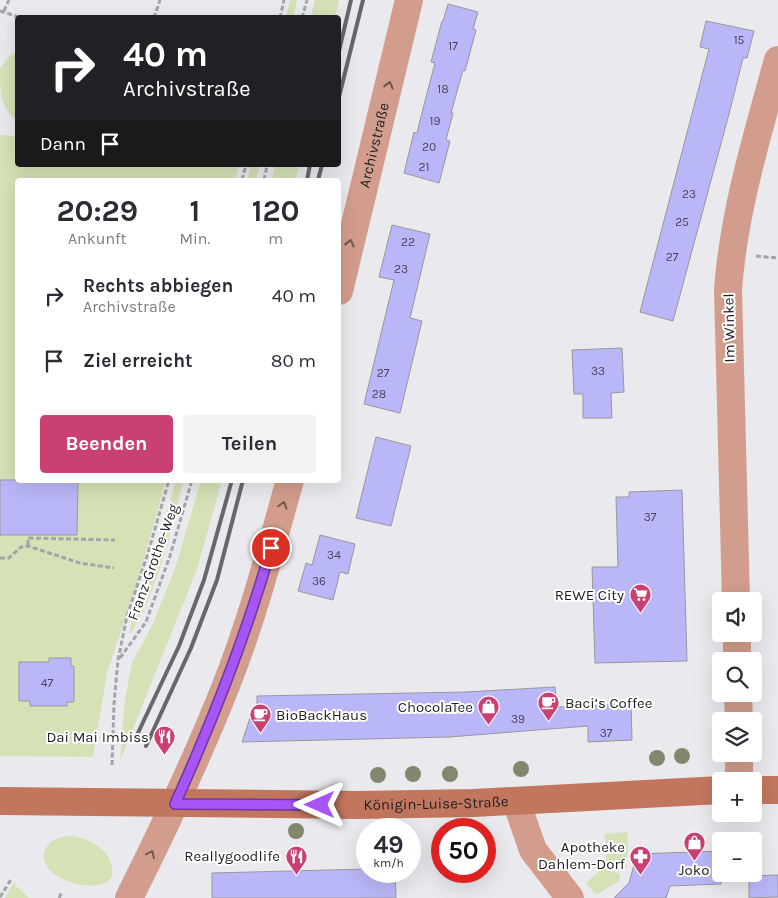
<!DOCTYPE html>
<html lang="de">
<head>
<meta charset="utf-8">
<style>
	:root { --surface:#fff; --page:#f2f2f3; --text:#2b2b33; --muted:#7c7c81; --accent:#cb4073 }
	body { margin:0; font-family:Karla,sans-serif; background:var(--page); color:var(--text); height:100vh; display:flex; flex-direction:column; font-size:19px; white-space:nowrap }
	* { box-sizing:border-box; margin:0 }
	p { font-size:16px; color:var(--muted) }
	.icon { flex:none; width:28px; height:28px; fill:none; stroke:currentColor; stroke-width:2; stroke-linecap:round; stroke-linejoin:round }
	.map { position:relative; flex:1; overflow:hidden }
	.details { position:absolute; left:15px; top:178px; width:326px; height:305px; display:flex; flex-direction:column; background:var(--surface); border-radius:5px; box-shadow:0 5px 20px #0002 }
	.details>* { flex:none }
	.top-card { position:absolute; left:15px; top:15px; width:326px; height:152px; border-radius:5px; box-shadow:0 5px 20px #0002; background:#202124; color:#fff; overflow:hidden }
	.controls { position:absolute; left:712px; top:592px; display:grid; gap:10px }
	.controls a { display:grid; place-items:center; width:50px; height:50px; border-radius:5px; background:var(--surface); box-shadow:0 5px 20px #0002; font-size:25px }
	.speed { position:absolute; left:356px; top:818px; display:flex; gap:10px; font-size:25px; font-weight:700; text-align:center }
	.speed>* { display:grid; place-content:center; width:65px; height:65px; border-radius:50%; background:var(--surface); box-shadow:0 5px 20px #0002; line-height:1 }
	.speed small { font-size:12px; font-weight:400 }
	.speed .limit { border:8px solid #d22; background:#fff; color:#111 }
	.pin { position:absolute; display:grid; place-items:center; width:42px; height:42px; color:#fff; margin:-21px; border:2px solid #fff; border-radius:50%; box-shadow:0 1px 5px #0007 }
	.me { position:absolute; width:55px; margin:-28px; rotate:270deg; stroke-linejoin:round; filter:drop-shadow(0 0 4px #0008) }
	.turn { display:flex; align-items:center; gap:18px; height:105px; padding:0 25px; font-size:22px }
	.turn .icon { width:65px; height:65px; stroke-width:2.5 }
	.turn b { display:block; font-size:35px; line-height:42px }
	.then { display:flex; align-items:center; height:48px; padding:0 25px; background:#0003; gap:10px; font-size:19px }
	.eta { display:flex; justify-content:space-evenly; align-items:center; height:85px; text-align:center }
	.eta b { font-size:30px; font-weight:700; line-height:35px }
	.cta { display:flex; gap:10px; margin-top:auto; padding:10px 25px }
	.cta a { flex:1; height:58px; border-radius:5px; background:var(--accent); color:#fff; font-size:20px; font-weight:700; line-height:58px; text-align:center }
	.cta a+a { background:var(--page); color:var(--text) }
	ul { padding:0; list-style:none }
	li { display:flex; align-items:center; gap:15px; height:65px; padding:0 25px }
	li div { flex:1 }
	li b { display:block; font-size:19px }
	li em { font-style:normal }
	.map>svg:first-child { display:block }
	.green { fill:#d4e2b6 }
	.building { fill:#bab7f8; stroke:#97979c }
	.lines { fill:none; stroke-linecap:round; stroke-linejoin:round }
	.path { stroke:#a4a4a8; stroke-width:3; stroke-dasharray:5 2.5; stroke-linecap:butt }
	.street { stroke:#d29d8c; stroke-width:28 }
	.secondary { stroke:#c3765e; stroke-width:28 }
	.rail { stroke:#68686b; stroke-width:4 }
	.tree { fill:#82886e }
	.oneway { stroke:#705851 }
	.route-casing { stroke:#6d37a1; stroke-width:12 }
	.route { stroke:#a855f7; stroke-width:9 }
	.labels { text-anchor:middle; stroke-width:4; stroke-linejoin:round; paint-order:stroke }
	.number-label { font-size:12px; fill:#464557 }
	.street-label { font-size:15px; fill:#1f1f21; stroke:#fff }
	.poi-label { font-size:15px; fill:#1f1f21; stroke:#fff; text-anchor:end }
</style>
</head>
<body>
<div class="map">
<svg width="778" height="898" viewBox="0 0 778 898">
	<rect width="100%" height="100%" fill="#e9e9ee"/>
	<g class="green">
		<path d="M290,0H297L293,17H286Z"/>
		<path d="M315,0H339L335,17H311Z"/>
		<path d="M17,52V121C0,108 0,91 0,68L10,56Z"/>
		<path d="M0,135L17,136L18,165H239L235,180H18V480H166L138,580L107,673L93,757L0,756Z"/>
		<path d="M251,165H260L256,180H247Z"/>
		<path d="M275,165H299L295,180H272Z"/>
		<path d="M176,480H184C171,530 157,594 129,636L132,618L152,565Z"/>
		<path d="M201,480H222L197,569L120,761L125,699L132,663L153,624L176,566Z"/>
		<path d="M627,832L628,849L626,869L606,860L605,834Z"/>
		<path d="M69,836C89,837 116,852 112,876C104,898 30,879 46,848C51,839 60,837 69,836Z"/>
		<path d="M604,867L620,874L619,881L596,895L586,883Z"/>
		<path d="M14,882L17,887L29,898H5Z"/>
	</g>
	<g class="building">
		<path d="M448,4L478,12L473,29L476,30L465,71L463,70L451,113H453L446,140L450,141L439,183L404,173L414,132L417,133L426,97L435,63L431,62L442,21H443Z"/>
		<path d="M706,21L754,31L747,58H743L729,114L673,321L640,312L709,49L700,47Z"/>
		<path d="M392,225L430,234L410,318L422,321L400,413L364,404L394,280L379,277Z"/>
		<path d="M622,348L624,392L611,393L612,418H583V394H574L572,350Z"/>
		<path d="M376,437L411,446L391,526L356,518Z"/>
		<path d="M0,480H78L77,535H0Z"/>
		<path d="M682,490L687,661L595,663L592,567H618L616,497H629V492Z"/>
		<path d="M320,535L355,544L348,574L340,572L333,600L298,591L306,563L312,565Z"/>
		<path d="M49,658H71V666H74V702H67V706H30V701H19V662H49Z"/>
		<path d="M555,687L557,707L631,704L632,740L588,742V726L449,737L242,742L250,718H257V696L466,692Z"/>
		<path d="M721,851V884L670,886L666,898H614L629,883L637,854Z"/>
		<path d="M368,869V871H395L396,898H212V873Z"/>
		<path d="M778,875V897L749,898V876Z"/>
	</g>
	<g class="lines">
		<g class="path">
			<path d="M0,11L22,18"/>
			<path d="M4,11L9,0"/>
			<path d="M154,18L160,0"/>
			<path d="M280,18L284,0"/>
			<path d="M302,18L307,0"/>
			<path d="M242,180L246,165"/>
			<path d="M264,180L267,165"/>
			<path d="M756,256L778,258"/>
			<path d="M28,545V538L115,540"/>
			<path d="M0,558H9L21,547L28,546L80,563L114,568"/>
			<path d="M120,658L146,622L170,556L192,480"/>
			<path d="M112,765L114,704L118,660L127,616L148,553L169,480"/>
			<path d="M0,897L12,878"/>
			<path d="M59,898L62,892"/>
		</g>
		<g class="street">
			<path id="s1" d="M339,291L409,0"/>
			<path d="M736,601L728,289C734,211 757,136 778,60"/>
			<path d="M737,634V661"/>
			<path d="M738,694L739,721"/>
			<path d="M739,754V781"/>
			<path d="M516,801L533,850L570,898"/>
			<path d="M129,898C164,828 198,757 227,683C253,617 271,548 290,480"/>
		</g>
		<g class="secondary">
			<path d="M754,790H778"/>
			<path id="s2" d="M0,801L359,805L474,803L721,790"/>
		</g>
		<g class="rail">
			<path d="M339,51L351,0"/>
			<path d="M339,97L363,0"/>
			<path d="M307,180L310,165"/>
			<path d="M318,180L322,165"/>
			<path d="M137,735L179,646L204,580L232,480"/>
			<path d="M146,746L191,648L217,580L243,480"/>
		</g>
	</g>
	<g class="tree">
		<circle cx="682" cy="756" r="8"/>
		<circle cx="657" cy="758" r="8"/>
		<circle cx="521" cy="769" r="8"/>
		<circle cx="413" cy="774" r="8"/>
		<circle cx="450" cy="774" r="8"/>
		<circle cx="378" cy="775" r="8"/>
		<circle cx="296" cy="831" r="8"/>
	</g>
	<defs><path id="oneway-chevron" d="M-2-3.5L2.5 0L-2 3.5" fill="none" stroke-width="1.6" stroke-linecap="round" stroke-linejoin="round" transform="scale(1.25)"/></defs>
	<g class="oneway">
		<use href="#oneway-chevron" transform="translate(389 85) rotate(-76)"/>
		<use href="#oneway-chevron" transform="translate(350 243) rotate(-76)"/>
		<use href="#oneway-chevron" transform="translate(283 505) rotate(-74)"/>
		<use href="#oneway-chevron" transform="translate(151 854) rotate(-64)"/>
	</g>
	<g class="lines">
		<defs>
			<path id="route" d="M271,548C246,636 213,720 175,804L320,805"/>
		</defs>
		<use href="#route" class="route-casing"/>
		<use href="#route" class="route"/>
	</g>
	<defs>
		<symbol id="supermarket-pin" viewBox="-11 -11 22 30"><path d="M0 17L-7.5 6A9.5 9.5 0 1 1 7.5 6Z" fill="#cb4073" stroke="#fff"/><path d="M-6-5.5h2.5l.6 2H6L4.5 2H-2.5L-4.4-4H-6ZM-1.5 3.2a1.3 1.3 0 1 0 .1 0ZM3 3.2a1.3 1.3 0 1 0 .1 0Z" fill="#fff"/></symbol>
		<symbol id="cafe-pin" viewBox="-11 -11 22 30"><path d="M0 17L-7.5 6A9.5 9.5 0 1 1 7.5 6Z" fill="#cb4073" stroke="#fff"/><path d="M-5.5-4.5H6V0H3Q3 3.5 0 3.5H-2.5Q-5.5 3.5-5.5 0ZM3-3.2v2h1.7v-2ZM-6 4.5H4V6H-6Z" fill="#fff"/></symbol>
		<symbol id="shop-pin" viewBox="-11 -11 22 30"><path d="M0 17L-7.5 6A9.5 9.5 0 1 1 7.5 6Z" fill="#cb4073" stroke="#fff"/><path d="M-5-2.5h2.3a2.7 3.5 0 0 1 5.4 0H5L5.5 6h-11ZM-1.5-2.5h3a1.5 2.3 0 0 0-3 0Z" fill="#fff"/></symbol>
		<symbol id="restaurant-pin" viewBox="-11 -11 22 30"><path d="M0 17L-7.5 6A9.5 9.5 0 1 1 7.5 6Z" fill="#cb4073" stroke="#fff"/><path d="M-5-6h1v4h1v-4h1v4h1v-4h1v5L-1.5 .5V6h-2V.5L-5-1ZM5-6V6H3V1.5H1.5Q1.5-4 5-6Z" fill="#fff"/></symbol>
		<symbol id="pharmacy-pin" viewBox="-11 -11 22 30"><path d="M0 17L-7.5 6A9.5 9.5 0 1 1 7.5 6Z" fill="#cb4073" stroke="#fff"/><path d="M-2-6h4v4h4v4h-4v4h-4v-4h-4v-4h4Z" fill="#fff"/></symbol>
	</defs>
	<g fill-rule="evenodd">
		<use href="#supermarket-pin" x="628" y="582" width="25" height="34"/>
		<use href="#cafe-pin" x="536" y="690" width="25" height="34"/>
		<use href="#shop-pin" x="476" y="694" width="25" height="34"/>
		<use href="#cafe-pin" x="248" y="702" width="25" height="34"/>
		<use href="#restaurant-pin" x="152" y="724" width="25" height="34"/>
		<use href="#shop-pin" x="682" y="830" width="25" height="34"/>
		<use href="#restaurant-pin" x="284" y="844" width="25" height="34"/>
		<use href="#pharmacy-pin" x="628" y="844" width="25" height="34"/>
	</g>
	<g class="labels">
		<g class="number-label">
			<text x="739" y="44">15</text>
			<text x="453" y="50">17</text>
			<text x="443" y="93">18</text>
			<text x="435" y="125">19</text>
			<text x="429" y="151">20</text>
			<text x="424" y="171">21</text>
			<text x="689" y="198">23</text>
			<text x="682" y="226">25</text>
			<text x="408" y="246">22</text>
			<text x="672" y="261">27</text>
			<text x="401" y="273">23</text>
			<text x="598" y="375">33</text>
			<text x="383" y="377">27</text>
			<text x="379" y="398">28</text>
			<text x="650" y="521">37</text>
			<text x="334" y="559">34</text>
			<text x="319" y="585">36</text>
			<text x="47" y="687">47</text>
			<text x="518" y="723">39</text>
			<text x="606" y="737">37</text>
		</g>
		<g class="street-label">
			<text dy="5" stroke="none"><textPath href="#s1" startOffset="150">Archivstraße</textPath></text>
			<text transform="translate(729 328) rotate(-91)" y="5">Im Winkel</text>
			<text transform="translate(153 562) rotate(-70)" y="5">Franz-Grothe-Weg</text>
			<text dy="5" stroke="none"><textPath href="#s2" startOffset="436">Königin-Luise-Straße</textPath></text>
		</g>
		<g class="poi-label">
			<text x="624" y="600">REWE City</text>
			<text x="565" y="708" text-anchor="start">Baci’s Coffee</text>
			<text x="473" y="712">ChocolaTee</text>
			<text x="276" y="720" text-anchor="start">BioBackHaus</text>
			<text x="149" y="742">Dai Mai Imbiss</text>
			<text x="625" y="852">Apotheke<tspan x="625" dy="17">Dahlem-Dorf</tspan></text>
			<text x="280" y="861">Reallygoodlife</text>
			<text x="694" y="875" text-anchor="middle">Joko</text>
		</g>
	</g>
</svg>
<div class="controls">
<a><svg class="icon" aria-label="sound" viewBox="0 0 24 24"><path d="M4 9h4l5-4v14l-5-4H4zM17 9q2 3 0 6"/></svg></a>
<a><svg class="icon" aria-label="search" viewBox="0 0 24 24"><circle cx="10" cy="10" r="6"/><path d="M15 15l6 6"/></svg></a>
<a><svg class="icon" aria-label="layers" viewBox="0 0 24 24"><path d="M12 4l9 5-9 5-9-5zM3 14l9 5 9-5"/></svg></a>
<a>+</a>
<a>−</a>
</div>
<div class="speed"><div>49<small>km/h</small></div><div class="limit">50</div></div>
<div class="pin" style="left:271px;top:548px;background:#d93025"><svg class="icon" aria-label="arrive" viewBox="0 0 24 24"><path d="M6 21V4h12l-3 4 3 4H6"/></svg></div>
<svg class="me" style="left:320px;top:805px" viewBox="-20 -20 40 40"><path d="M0-17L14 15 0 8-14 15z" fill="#a855f7" stroke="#fff" stroke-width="4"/></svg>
<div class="top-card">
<div class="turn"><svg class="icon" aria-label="right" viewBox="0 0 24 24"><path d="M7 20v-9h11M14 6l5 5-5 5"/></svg><div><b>40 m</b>Archivstraße</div></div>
<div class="then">Dann<svg class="icon" aria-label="arrive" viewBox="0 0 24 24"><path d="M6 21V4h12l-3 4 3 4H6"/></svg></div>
</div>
<section class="details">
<div class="eta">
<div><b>20:29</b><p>Ankunft</p></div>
<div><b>1</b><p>Min.</p></div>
<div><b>120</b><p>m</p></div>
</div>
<ul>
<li><svg class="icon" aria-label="right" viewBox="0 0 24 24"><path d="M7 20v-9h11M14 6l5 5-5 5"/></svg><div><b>Rechts abbiegen</b><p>Archivstraße</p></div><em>40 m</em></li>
<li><svg class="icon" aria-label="arrive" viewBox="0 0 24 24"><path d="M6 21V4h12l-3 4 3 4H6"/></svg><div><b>Ziel erreicht</b></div><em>80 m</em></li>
</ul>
<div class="cta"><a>Beenden</a><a>Teilen</a></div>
</section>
</div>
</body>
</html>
